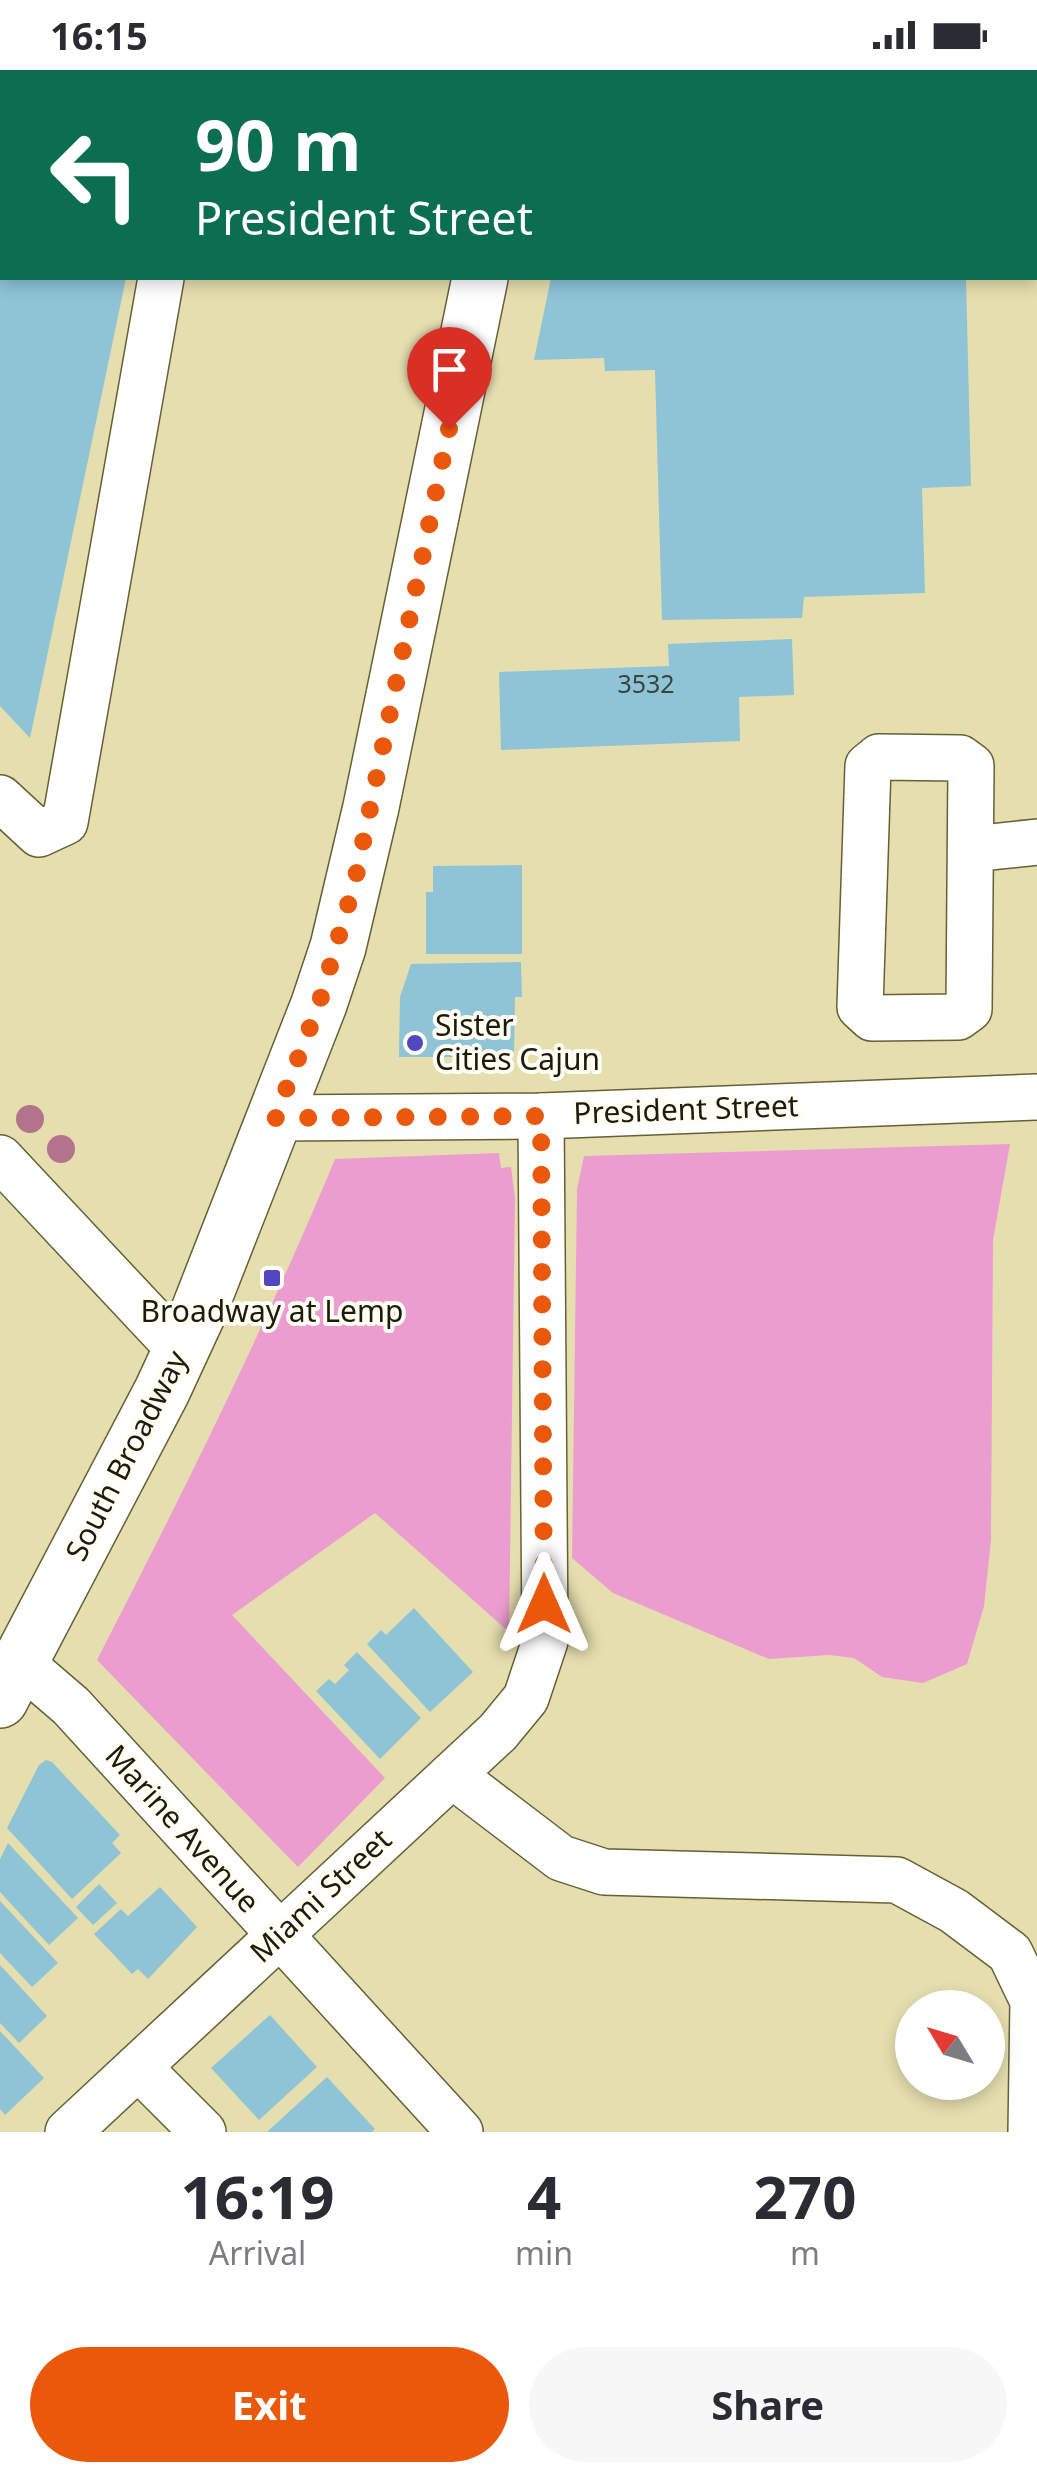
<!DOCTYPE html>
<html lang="en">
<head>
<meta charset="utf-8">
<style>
	:root { --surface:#fff; --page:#f7f7f7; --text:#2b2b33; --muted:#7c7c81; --accent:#ea580c }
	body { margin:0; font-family:"Noto Sans",sans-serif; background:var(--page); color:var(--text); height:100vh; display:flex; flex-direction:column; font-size:38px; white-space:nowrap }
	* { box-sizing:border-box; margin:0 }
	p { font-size:32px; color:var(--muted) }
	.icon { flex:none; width:55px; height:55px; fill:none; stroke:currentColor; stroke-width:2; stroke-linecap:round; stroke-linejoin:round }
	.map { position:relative; height:2062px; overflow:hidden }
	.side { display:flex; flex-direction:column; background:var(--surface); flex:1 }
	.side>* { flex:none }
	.guide { position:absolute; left:0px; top:0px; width:1038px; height:210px; box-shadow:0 5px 15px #0003; background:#0b6e4f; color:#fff; overflow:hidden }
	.needle { width:65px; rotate:308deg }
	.tools { position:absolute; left:895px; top:1920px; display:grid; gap:20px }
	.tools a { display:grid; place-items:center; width:110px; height:110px; border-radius:50%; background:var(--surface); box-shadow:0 5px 15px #0003; font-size:50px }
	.pin { position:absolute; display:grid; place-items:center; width:85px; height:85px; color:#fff; margin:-102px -42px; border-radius:50% 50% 50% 0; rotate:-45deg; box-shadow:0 0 10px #0007 }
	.pin .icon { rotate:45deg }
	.me { position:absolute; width:110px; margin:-55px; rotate:0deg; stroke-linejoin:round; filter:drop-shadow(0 0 8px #0008) }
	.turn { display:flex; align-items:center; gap:35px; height:210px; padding:0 30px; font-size:45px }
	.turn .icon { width:130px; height:130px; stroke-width:2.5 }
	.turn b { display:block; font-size:70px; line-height:85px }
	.eta { display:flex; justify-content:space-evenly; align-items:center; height:170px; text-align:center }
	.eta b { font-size:60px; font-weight:700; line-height:70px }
	.button { display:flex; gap:20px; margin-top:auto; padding:20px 30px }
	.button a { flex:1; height:115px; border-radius:60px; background:var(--accent); color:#fff; font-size:40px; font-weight:700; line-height:115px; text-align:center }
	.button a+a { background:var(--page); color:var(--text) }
	.status { display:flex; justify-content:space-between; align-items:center; height:70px; padding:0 50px; background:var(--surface); direction:ltr }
	.status svg { height:28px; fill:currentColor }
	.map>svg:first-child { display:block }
	.green { fill:#ec9dcf }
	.building { fill:#8ec4d6 }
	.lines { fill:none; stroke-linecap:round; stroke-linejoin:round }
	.minor-casing { stroke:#666035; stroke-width:48 }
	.major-casing { stroke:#666035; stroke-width:58 }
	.minor { stroke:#fff; stroke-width:45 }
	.major { stroke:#fff; stroke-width:55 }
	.tree { fill:#b3738a }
	.route { stroke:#ea580c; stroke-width:18; stroke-dasharray:0 32.4 }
	.poi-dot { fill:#5147be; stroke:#fffef5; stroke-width:4 }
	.labels { text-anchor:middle; stroke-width:8; stroke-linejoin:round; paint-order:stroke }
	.number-label { font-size:25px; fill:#39453c }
	.poi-label { font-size:30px; fill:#1d1b09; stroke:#fffef5; text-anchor:start }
	.street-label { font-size:30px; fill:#1d1b09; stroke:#fffef5 }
</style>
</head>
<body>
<div class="status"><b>16:15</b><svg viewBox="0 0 49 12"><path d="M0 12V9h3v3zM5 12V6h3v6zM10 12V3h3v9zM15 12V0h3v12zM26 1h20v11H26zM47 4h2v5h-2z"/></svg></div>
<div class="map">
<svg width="1037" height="2062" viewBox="0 0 1037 2062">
	<rect width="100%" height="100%" fill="#e5deaf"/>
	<g class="green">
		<path d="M1010,1074L993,1170L991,1470L984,1536L967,1594L923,1613L882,1607L854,1588L829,1585L769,1589L613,1523L572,1488L577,1119L584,1086Z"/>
		<path d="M499,1083L501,1098L511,1097L515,1128L509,1562L375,1443L232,1545L385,1708L298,1797L97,1590C182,1425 264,1260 335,1089Z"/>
	</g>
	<g class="building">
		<path d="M0,208H126L30,668L0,636Z"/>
		<path d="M551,208H966L971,416L922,418L925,523L804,527L802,548L662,550L655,300L605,301L604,288L534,290Z"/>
		<path d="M792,569L794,625L739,627L740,671L501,680L499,602L669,596L668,574Z"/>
		<path d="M522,795V884H426V822H433V796Z"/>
		<path d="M521,892L522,927H515L514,987H399L400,927L411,894Z"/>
		<path d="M414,1538L473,1602L430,1642L367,1574L381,1560L386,1565Z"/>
		<path d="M357,1582L421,1648L380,1689L316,1621L329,1609L335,1614L349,1600L344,1595Z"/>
		<path d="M46,1690L52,1692L120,1765L112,1773L121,1783L72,1829L7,1758L39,1695Z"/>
		<path d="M8,1773L78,1848L49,1875L0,1822V1789Z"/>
		<path d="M99,1814L117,1833L93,1855L76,1837Z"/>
		<path d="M160,1817L197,1857L148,1909L138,1899L132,1904L94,1864L121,1839L128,1846Z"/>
		<path d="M0,1831L58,1893L32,1917L0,1883Z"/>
		<path d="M0,1895L47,1946L19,1973L0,1953Z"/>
		<path d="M270,1945L317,1997L259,2050L211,1998Z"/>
		<path d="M0,1961L44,2008L5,2045L0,2039Z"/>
		<path d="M327,2007L375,2059L372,2062H267Z"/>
	</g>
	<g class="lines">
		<defs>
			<g id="minor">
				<path d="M118,0L122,2"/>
				<path d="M197,2L198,0"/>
				<path d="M1035,41H1037"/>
				<path d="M879,687L960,688L971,696L969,939L958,947L872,948L860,937L868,696Z"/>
				<path d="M0,728L39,764L65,752L161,208"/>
				<path d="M972,779L1037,772"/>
				<path d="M275,1048L541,1046L1037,1027"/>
				<path d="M0,1088L181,1281"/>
				<path d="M19,1596L36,1606L71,1636L460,2062"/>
				<path d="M452,1705L561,1788L604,1802L897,1810L954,1841L1010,1883L1033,1931L1031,2062"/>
				<path d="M138,1997L203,2062"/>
				<path d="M68,2062L498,1662L526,1628L545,1571L541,1046"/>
			</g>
			<g id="major">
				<path d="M522,2L523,0"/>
				<path d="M0,1630L162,1321L198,1243L319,934L338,877L371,737L480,208"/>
			</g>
		</defs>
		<use href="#minor" class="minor-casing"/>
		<use href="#major" class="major-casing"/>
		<use href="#minor" class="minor"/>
		<use href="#major" class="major"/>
	</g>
	<g class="tree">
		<circle cx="30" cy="1049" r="14"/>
		<circle cx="61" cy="1079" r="14"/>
	</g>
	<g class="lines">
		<path class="route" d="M449,359L355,811L319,934L275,1048L541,1046L544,1534"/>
	</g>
	<g class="poi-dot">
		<circle cx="415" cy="973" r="10"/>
		<rect x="262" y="1198" width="20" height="20" rx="5"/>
	</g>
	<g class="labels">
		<g class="number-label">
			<text x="646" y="623">3532</text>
		</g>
		<g class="poi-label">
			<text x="435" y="966">Sister<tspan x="435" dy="34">Cities Cajun</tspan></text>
			<text x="272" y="1252" text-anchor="middle">Broadway at Lemp</text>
		</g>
		<g class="street-label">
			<text transform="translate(686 1040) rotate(-2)" y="10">President Street</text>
			<text transform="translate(127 1386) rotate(-63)" y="10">South Broadway</text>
			<text transform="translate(182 1759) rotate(48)" y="10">Marine Avenue</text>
			<text transform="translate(321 1826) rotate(-43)" y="10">Miami Street</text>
		</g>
	</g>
</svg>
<div class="tools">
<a><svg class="needle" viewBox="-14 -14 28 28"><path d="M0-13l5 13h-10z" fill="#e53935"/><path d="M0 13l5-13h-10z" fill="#7c7c81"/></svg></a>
</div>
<div class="pin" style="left:449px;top:359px;background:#d93025"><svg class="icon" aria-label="arrive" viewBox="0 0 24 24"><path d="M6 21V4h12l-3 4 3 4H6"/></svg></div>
<svg class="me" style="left:544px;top:1534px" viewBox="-20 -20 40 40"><path d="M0-17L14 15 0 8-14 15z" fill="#ea580c" stroke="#fff" stroke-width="4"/></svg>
<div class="guide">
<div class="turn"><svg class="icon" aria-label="left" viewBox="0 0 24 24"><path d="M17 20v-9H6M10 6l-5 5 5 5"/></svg><div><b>90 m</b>President Street</div></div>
</div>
</div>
<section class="side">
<div class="eta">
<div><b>16:19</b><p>Arrival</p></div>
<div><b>4</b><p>min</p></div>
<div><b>270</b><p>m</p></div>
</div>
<div class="button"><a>Exit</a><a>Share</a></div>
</section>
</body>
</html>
